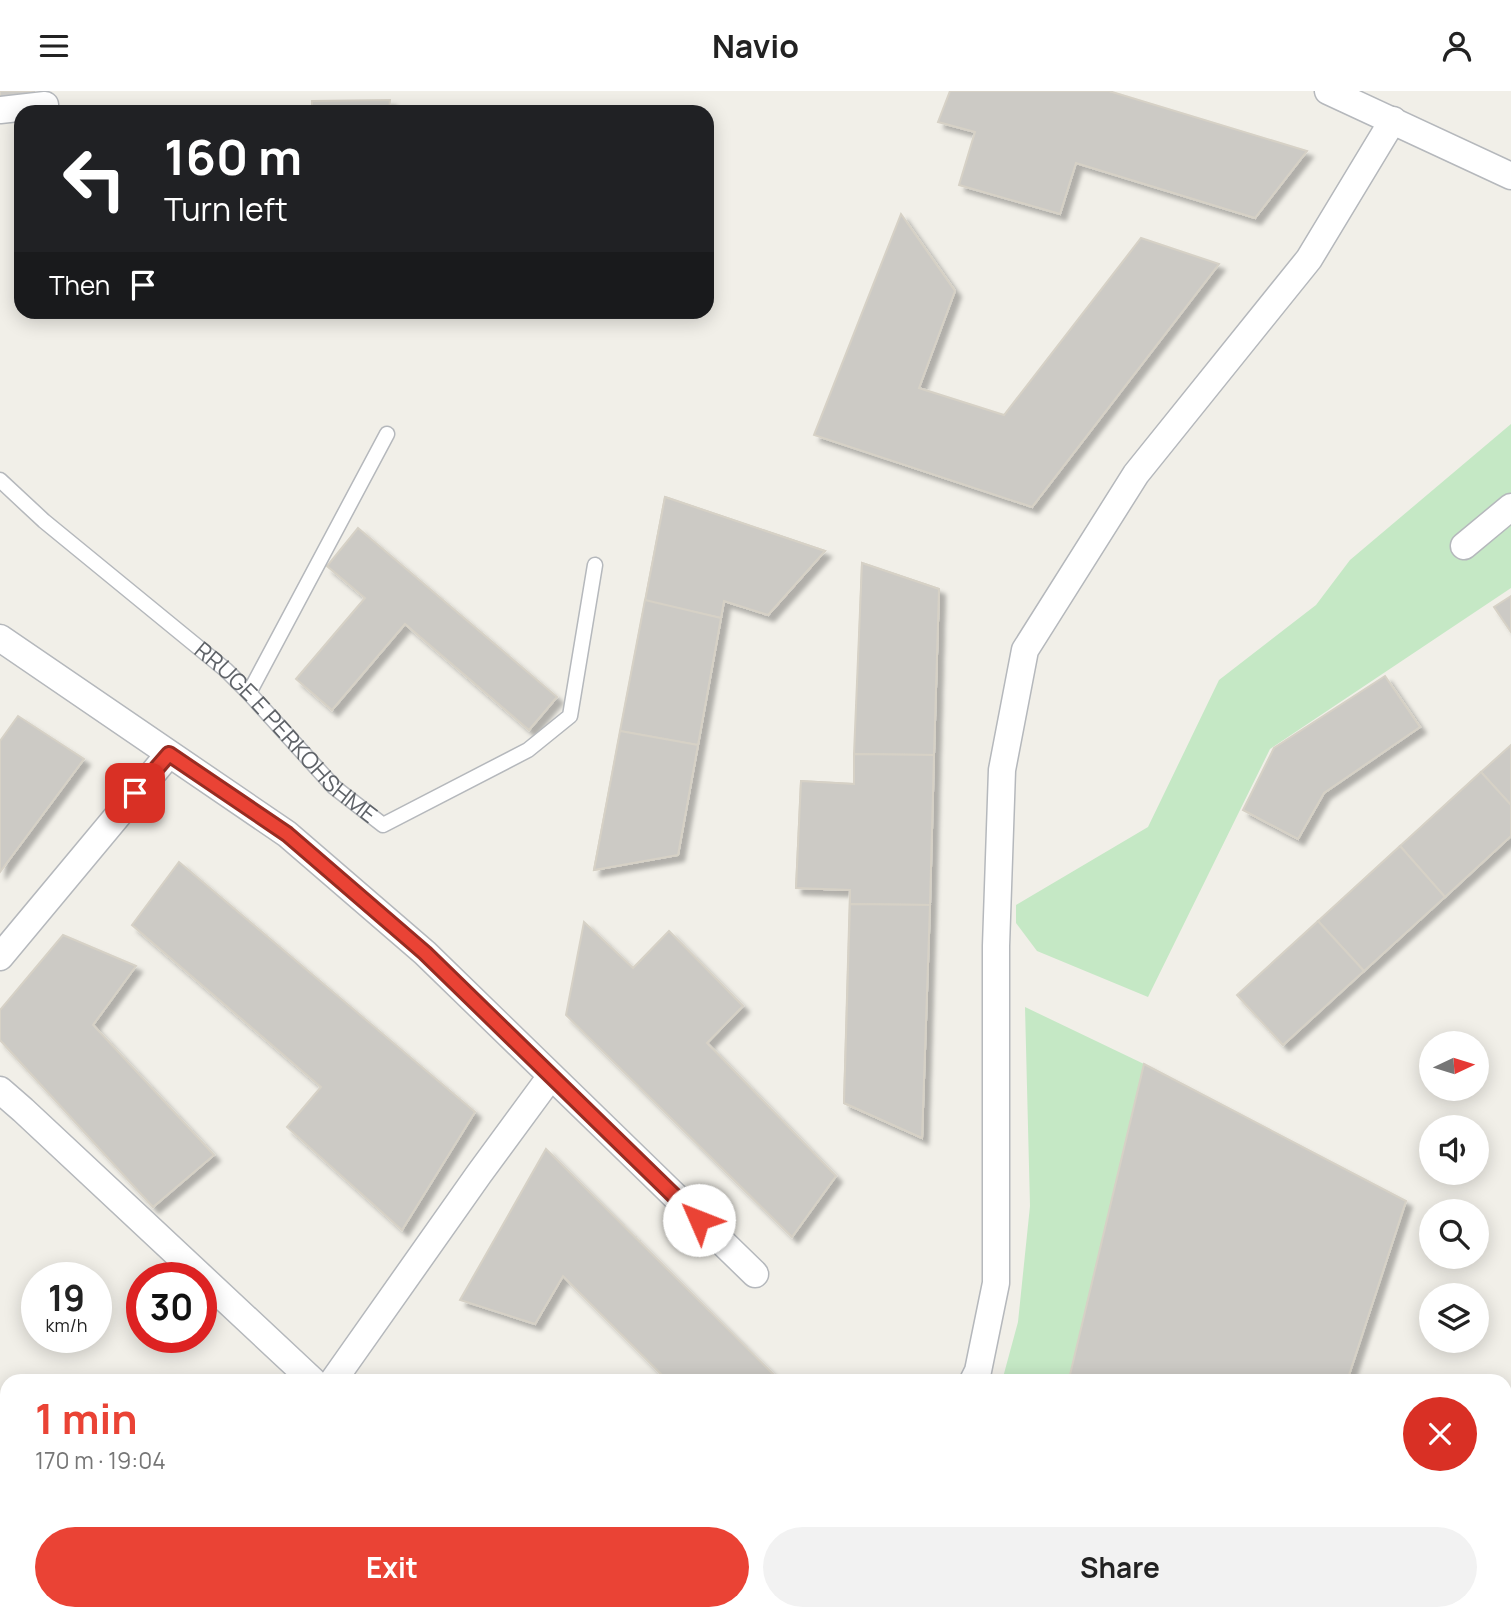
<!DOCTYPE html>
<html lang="en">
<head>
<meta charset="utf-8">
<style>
	:root { --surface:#fff; --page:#f2f2f2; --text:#222; --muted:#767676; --accent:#ea4335 }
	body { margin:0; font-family:Manrope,sans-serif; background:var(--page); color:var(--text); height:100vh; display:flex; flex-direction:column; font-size:26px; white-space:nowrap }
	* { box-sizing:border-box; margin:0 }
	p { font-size:23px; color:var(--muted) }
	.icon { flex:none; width:38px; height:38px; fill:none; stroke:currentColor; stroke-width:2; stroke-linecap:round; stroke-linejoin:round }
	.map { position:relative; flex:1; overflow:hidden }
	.panel { position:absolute; left:0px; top:1283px; width:1512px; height:247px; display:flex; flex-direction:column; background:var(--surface); border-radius:21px 21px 0 0; box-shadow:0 4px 18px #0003 }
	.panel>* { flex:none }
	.banner { position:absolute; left:14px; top:14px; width:700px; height:214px; border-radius:21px; box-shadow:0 4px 18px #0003; background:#202124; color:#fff; overflow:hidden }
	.needle { width:46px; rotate:86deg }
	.buttons { position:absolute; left:1419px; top:940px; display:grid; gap:14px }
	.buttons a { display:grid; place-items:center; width:70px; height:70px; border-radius:50%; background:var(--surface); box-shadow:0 4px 18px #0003; font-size:35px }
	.speed { position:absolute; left:21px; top:1171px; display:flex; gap:14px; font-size:35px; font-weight:700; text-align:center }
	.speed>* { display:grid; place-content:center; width:91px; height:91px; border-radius:50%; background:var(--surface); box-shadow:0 4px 18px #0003; line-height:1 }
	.speed small { font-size:18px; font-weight:400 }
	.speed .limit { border:10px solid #d22; background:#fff; color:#111 }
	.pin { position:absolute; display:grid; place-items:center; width:60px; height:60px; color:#fff; margin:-30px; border-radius:14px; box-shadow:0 4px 10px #0006 }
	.me { position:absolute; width:77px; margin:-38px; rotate:314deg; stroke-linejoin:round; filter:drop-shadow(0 0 5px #0008) }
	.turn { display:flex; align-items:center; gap:24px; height:147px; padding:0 35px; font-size:32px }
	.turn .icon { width:91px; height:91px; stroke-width:2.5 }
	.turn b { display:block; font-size:49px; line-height:60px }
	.then { display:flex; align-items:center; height:66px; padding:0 35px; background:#0003; gap:14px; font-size:26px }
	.round { display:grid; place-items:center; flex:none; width:74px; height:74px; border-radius:37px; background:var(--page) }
	.summary { display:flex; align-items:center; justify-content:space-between; height:119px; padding:0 35px }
	h1 { font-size:42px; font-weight:700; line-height:52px; color:var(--accent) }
	.action { display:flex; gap:14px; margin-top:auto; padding:14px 35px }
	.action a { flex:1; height:80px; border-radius:42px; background:var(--accent); color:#fff; font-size:28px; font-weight:700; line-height:80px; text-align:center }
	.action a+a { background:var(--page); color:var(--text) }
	header { display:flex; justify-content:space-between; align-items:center; height:91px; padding:0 35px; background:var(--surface); font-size:32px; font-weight:700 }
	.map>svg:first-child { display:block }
	.green { fill:#c5e8c5 }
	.building { fill:#cccac5; stroke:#d6d1c6; stroke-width:2; filter:url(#shadow) }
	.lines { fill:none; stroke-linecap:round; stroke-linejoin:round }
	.service-casing { stroke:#b5b8bc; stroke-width:17 }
	.minor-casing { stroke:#b5b8bc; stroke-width:29 }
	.service { stroke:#fff; stroke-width:14 }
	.minor { stroke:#fff; stroke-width:26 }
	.route-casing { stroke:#982c22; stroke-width:18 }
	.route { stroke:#ea4335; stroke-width:12 }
	.labels { text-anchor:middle; stroke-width:5; stroke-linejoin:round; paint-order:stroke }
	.street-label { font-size:23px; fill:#5f6368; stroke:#fff }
</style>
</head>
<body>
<header><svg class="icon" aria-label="menu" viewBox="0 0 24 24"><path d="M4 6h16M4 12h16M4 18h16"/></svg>Navio<svg class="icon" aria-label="person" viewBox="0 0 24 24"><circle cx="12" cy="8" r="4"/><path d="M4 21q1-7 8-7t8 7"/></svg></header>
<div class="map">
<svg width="1511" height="1529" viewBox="0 0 1511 1529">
	<defs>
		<filter id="shadow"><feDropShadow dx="6" dy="6" stdDeviation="2" flood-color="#0004"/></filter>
	</defs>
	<rect width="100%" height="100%" fill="#f1efe8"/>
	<g class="green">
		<path d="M1511,333V497L1270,658L1148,906L1037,860L1016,832V814L1148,736L1219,589L1316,514L1350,469Z"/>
		<path d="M1025,916L1144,973L1069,1288L1072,1290H1002L1018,1231L1030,1115Z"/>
		<path d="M1165,1523H1429L1427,1529H1179Z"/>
	</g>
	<g class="building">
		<path d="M0,0H34L35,12L0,15Z"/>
		<path d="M950,0H1109L1307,60L1255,127L1076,72L1060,123L959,94L975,41L938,31Z"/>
		<path d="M390,9L389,21H312V10Z"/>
		<path d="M901,123L955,200L919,297L1004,324L1141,147L1219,173L1032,416L814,344Z"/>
		<path d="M665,406L825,460L768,524L724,510L678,764L594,779Z"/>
		<path d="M665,406L825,460L768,524L724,510L721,527L645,510Z"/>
		<path d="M358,437L557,606L529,639L405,533L332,619L296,588L365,507L327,475Z"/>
		<path d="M862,472L939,498L922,1047L844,1012L850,799L796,797L801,690L854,693Z"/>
		<path d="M862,472L939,498L934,664L854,663Z"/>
		<path d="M1511,505V541L1494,516Z"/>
		<path d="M645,509L721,527L698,654L620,640Z"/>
		<path d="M1385,585L1420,636L1324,702L1298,748L1243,719L1274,657Z"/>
		<path d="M18,625L84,668L0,781V650Z"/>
		<path d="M620,640L698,654L678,764L594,779Z"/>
		<path d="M1511,654V714L1481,681Z"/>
		<path d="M854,663L934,664L930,814L850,813V799L796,797L801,690L854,693Z"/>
		<path d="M1481,681L1511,714V745L1445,806L1400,755Z"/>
		<path d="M1400,755L1445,806L1364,880L1318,830Z"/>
		<path d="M179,771L475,1021L402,1139L287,1036L321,996L132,834Z"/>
		<path d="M850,813L930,814L922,1047L844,1012Z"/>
		<path d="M1318,830L1364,880L1283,954L1237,904Z"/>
		<path d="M584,831L633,877L669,840L743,915L707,952L836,1085L792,1146L566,924Z"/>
		<path d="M63,844L136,875L93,934L214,1064L153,1116L0,949V919Z"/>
		<path d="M1144,973L1406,1110L1347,1290H1072L1069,1288Z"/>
		<path d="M546,1058L780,1290H668L563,1185L535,1233L460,1209Z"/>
		<path d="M517,1522H617L622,1529H522Z"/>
		<path d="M642,1522H743L738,1529H637Z"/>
	</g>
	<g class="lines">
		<defs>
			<g id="service">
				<path id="s1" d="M0,389L44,430L226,579L249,602L334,696L383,734L528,659L570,625L595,474"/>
				<path d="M249,602L387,343"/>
			</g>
			<g id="minor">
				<path d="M1328,0L1511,85"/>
				<path d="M0,19L45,14"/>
				<path d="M1464,455L1511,416"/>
				<path d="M0,547L287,743L425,862L755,1183"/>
				<path d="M0,866L169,663"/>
				<path d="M0,999L23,1019L313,1290"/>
				<path d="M333,1290L479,1083L551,985"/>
				<path d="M973,1290L978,1280L996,1192V855L1002,679L1025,559L1136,383L1309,168L1393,29"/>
				<path d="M826,1529L831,1522"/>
			</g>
		</defs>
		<use href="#service" class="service-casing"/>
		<use href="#minor" class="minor-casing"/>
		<use href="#service" class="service"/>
		<use href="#minor" class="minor"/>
	</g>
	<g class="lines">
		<defs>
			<path id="route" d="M135,702L169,663L287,743L425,862L699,1129"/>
		</defs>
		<use href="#route" class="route-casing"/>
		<use href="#route" class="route"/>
	</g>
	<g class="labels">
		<g class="street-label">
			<text dy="8" stroke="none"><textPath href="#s1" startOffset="382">RRUGE E PERKOHSHME</textPath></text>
		</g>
	</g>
</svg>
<div class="buttons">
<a><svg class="needle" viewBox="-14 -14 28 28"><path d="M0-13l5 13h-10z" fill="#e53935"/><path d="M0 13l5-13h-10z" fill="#767676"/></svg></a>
<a><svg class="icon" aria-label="sound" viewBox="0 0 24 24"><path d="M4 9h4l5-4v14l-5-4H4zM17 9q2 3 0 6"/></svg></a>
<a><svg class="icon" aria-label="search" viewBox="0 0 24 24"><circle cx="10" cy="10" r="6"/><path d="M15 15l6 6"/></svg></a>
<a><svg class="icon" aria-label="layers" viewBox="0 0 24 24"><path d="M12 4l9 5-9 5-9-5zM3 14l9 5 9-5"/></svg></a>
</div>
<div class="speed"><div>19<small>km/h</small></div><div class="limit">30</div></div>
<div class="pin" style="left:135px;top:702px;background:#d93025"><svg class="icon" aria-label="arrive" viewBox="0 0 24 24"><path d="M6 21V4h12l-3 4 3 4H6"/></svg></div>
<svg class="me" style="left:699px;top:1129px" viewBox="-20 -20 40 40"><circle r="19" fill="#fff"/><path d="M0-13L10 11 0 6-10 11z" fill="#ea4335"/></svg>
<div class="banner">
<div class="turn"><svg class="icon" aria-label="left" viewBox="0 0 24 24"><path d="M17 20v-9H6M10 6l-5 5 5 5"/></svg><div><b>160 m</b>Turn left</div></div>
<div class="then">Then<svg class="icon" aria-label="arrive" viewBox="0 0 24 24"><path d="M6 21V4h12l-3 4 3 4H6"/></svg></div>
</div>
<section class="panel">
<div class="summary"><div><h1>1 min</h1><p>170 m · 19:04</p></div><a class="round" style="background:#d93025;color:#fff"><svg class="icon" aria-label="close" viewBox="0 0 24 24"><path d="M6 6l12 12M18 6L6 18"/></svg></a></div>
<div class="action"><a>Exit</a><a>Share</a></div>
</section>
</div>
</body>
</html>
